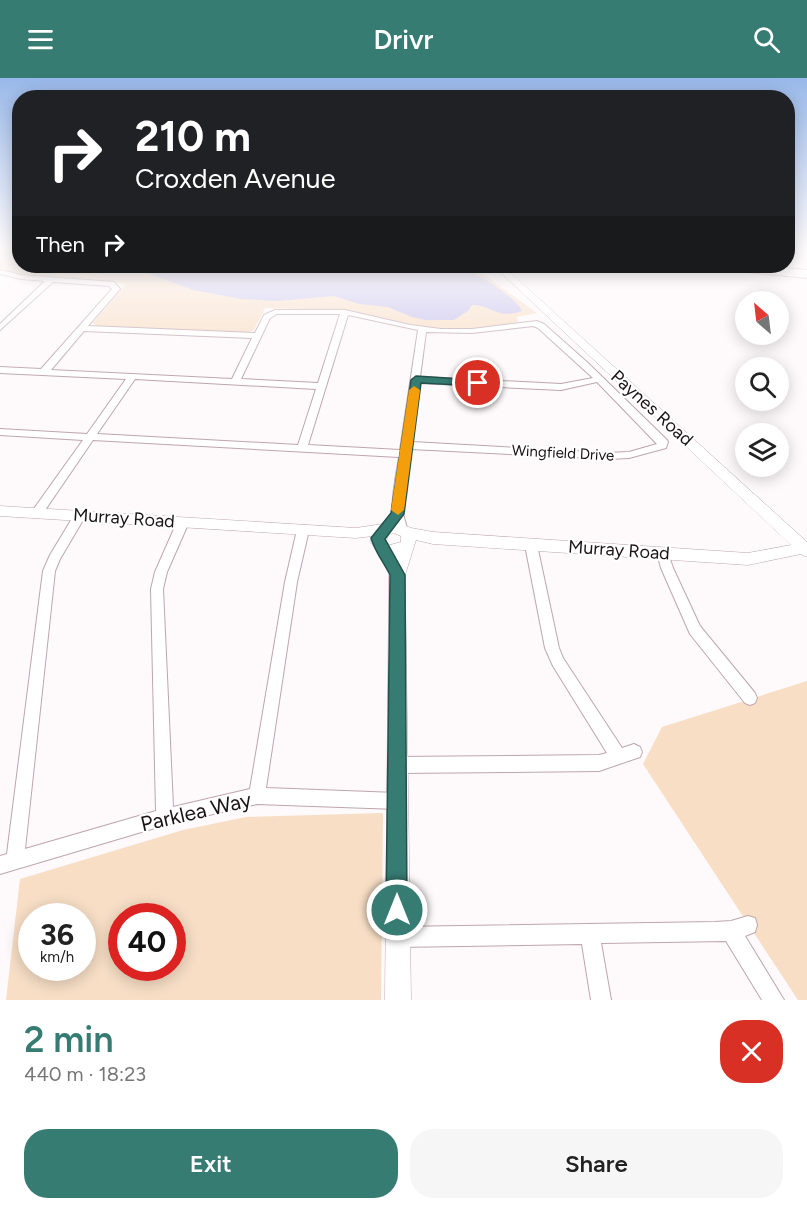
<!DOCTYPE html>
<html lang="en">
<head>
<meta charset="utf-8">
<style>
	:root { --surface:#fff; --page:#f6f6f6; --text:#222; --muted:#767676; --accent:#367c73 }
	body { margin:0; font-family:Figtree,sans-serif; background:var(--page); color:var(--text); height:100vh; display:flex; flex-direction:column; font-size:22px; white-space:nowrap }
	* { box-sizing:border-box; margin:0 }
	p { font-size:20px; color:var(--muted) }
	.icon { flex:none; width:33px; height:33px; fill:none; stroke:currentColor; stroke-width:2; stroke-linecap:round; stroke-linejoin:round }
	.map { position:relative; height:922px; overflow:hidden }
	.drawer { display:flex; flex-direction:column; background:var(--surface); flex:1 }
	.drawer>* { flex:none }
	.hud { position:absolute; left:12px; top:12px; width:783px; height:183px; border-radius:24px; box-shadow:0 3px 15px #0003; background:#202124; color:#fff; overflow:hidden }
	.needle { width:39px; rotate:332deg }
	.fabs { position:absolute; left:735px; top:213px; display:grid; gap:12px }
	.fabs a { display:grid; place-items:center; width:54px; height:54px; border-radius:50%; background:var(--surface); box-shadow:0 3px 15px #0003; font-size:30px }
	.speed { position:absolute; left:18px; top:825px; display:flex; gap:12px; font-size:30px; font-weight:700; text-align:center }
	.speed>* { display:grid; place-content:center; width:78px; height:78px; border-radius:50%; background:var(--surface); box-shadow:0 3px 15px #0003; line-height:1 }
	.speed small { font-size:15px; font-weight:400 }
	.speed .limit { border:9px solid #d22; background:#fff; color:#111 }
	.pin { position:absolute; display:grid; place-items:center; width:51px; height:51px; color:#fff; margin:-26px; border:3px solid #fff; border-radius:50%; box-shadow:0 2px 6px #0007 }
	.me { position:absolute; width:66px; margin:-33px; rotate:0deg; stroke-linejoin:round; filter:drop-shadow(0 0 4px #0008) }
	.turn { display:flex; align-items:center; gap:21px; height:126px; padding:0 24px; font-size:27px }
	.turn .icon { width:78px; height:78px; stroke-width:2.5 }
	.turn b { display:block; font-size:42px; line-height:51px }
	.then { display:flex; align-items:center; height:57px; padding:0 24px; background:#0003; gap:12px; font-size:22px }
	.round { display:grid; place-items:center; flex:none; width:63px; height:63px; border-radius:24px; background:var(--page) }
	.headline { display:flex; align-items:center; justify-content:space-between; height:102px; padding:0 24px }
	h1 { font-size:36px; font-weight:600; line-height:45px; color:var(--accent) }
	.button { display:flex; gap:12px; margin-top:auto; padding:12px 24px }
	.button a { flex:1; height:69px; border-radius:24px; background:var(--accent); color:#fff; font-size:24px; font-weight:600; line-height:69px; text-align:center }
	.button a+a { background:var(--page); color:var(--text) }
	header { display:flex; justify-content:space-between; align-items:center; height:78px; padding:0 24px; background:var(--accent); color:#fff; font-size:27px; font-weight:600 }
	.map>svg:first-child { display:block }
	.green { fill:#f7dec5; fill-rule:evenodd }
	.water { fill:#c3bfeb }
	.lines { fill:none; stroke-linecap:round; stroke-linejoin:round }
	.minor-casing { stroke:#bea6ad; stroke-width:2 }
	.tertiary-casing { stroke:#bea6ad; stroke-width:1 }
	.motorway-casing { stroke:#bea6ad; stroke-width:2 }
	.minor { fill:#fff; fill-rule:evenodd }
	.tertiary { fill:#fff; fill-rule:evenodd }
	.motorway { fill:#fff; fill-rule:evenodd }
	.route { fill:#367c73; stroke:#23514b; stroke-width:1.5 }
	.slow { fill:#f59e0b }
	.labels { text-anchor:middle; stroke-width:4.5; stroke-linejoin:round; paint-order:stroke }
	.far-street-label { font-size:15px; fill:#1b1315; stroke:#fff }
	.street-label { font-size:18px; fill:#1b1315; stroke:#fff }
	.near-street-label { font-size:21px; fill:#1b1315; stroke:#fff }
</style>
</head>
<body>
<header><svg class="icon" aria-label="menu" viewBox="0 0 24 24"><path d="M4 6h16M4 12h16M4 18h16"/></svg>Drivr<svg class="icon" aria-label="search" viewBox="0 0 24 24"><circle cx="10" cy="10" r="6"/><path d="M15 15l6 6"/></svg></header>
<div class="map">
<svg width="807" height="922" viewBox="0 0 807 922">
	<rect width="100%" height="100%" fill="#fef9fb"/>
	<g class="green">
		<path d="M0,173H19L20,188H472L537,235L517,239L518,244L493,249L449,251L409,246L344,232L265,230L254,252L246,255L97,248L93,245L126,206L9,194L0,191Z"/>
		<path d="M807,603V922H798L643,686L662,649Z"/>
		<path d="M383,735L381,922H6L20,801L183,752L246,739ZM32,838H82V890H32ZM122,838H172V890H122Z"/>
	</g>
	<path class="water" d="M49,188H460C475,195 517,219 522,233C496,242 491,226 472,227L469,232L454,242H426L412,239L388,229L359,226L334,218L277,223L242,221L193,212L150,196L136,193L71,195L52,192Z"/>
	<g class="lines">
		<defs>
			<g id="minor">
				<path d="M0,192L21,197L114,204L120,211L88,248L255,255L264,237L275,232H345L410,247L441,251H472L537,243L544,246L588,285L667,362L668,364L666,370L629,380L608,381L411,371L403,436L407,450L401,454C384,447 397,395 399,379L93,362L41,438H33L31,435L33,432L83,362L0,357V351L87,356L126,301L0,295V289L41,291L112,211L109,208L53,204L0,252V246L45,203L21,201L0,196ZM277,236H340L318,305L241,301L270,240ZM348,237L418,252L400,372L308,367ZM533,248L538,250L593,300L561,306L420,299L426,254L472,255ZM84,253L252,260L232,301L51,292ZM135,301L316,311L298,367L97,356ZM597,304L657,366L629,374L608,375L412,364L419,305L561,312Z"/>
				<path d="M80,433L86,437L60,481L55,493L25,771L156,733L151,511L155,494L177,444L183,440L189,444L167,494L163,511L173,729L250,711L285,504L297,452L303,448L309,452L297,504L266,710L397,715L403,717L405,723L403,729L397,731L257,726L165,747L0,796V778L7,776L43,493L50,477L76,434Z"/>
				<path d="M531,462L535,464L537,467L559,570L563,580L622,670L634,666L640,669L642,674L640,679L599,693L397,695L391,693L389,687L391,681L397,679L599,677L607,675L553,588L545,570L525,467L527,464Z"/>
				<path d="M663,470L667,472L673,490L700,548L755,615L757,620L755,625L750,627L745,625L690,556L661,490L657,475L659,472Z"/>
				<path d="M748,838L755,840L757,847L755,854L745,858L784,922H762L726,863L601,865L611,922H591L582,866L397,869L390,866L387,859L390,852L397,849L715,844L731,843Z"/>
			</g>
			<path id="tertiary" d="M494,188H503L807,464V479L801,476L748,487L433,466L416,462L405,497L411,922H385L389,497L395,478L382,477L370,464L373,458L356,460L0,438V428L356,450L396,444L411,450L433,454L748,475L791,467ZM394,455L401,458V464L390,467L386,463L389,456Z"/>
			<g id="motorway">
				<path d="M490,188H505L498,192Z"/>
				<path d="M721,188H763L807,192V200L728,192Z"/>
			</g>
		</defs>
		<use href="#minor" class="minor-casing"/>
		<use href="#tertiary" class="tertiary-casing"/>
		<use href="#motorway" class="motorway-casing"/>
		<use href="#minor" class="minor"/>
		<use href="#tertiary" class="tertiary"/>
		<use href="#motorway" class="motorway"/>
	</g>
	<linearGradient id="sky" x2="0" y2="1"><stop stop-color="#99b8e9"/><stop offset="0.57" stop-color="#fffcfd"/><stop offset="1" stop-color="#fffcfd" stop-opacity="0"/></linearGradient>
	<rect width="807" height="302" fill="url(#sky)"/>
	<path class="route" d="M416,298L478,302L483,305L478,308L421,305L404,436L385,461L405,497L407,832L404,840L397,843L389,840L386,832L390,497C384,485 374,472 371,460L391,435L411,302Z"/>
	<path class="slow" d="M414,308L420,312L404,432L398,437L391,432L409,312Z"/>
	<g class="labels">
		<g class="far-street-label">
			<text transform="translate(563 375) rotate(3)" y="5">Wingfield Drive</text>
		</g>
		<g class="street-label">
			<text transform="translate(652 330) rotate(42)" y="6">Paynes Road</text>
			<text transform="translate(124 440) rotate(4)" y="6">Murray Road</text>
			<text transform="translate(619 472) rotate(4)" y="6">Murray Road</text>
		</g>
		<g class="near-street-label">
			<text transform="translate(196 734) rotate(-13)" y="7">Parklea Way</text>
		</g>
	</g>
</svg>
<div class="fabs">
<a><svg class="needle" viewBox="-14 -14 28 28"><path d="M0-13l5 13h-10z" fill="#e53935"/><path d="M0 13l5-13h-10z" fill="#767676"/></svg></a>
<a><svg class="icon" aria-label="search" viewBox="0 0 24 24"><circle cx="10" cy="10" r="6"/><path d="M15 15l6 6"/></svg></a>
<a><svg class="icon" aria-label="layers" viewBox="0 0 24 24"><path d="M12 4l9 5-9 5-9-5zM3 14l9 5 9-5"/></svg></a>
</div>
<div class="speed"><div>36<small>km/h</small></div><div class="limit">40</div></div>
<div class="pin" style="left:478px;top:305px;background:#d93025"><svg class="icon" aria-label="arrive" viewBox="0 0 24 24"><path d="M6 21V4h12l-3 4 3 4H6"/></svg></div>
<svg class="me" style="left:397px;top:832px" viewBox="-20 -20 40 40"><circle r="17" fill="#367c73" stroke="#fff" stroke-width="3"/><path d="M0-11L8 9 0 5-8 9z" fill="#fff"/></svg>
<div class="hud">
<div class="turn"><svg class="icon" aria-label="right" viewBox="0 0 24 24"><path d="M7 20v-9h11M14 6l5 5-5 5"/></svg><div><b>210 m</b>Croxden Avenue</div></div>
<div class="then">Then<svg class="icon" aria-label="right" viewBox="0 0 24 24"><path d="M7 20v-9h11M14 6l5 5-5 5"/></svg></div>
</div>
</div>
<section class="drawer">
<div class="headline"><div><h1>2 min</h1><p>440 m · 18:23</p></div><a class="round" style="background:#d93025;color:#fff"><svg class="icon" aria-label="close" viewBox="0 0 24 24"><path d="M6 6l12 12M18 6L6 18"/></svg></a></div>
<div class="button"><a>Exit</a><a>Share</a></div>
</section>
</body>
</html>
